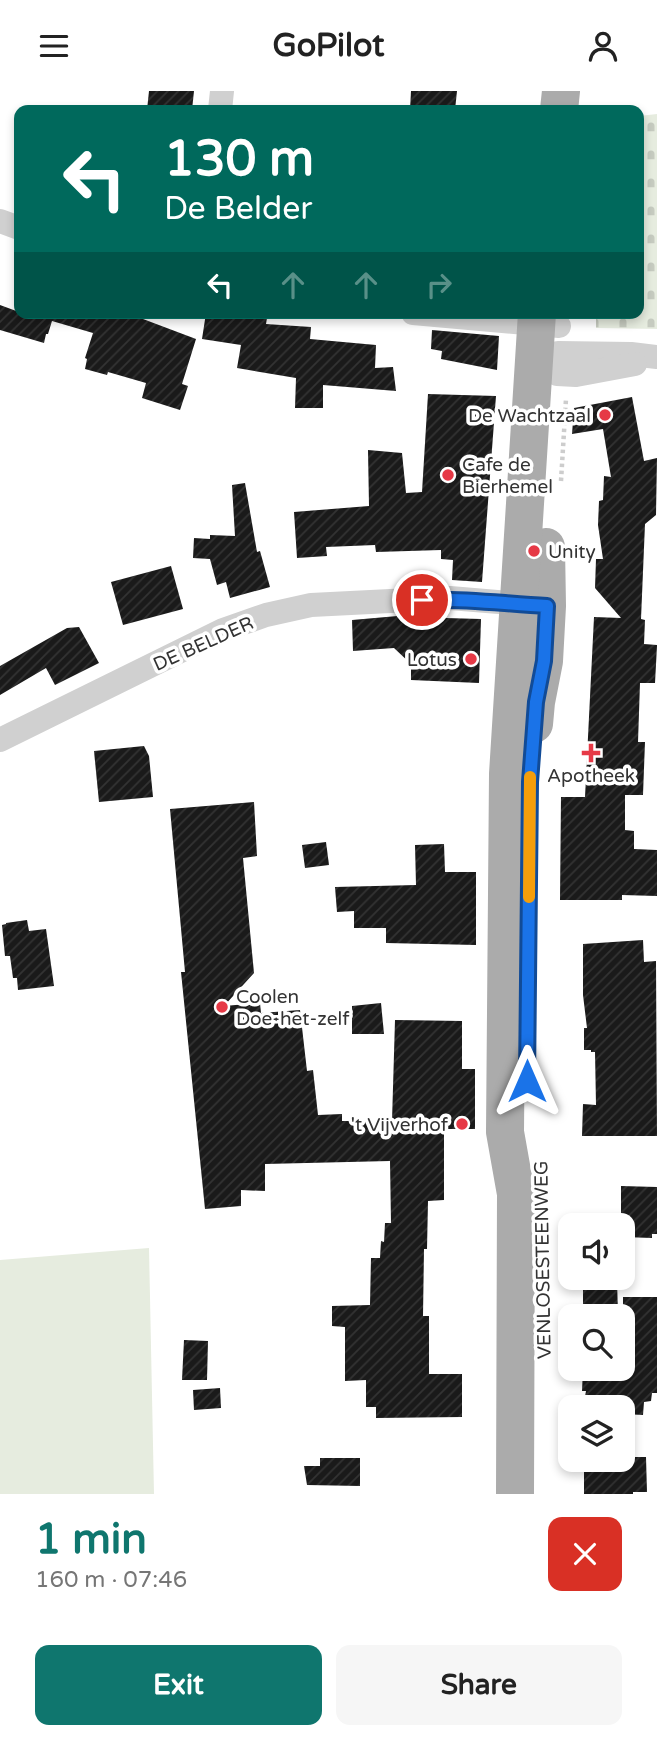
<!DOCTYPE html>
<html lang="en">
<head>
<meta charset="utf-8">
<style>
	:root { --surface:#fff; --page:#f6f6f6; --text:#222; --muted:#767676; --accent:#0f766e }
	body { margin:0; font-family:"Varela Round",sans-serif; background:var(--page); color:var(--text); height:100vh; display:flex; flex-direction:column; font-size:26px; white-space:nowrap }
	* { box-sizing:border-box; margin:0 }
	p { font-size:23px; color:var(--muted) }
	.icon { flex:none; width:38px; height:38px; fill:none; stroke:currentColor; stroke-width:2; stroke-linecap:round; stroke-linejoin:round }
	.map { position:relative; height:1403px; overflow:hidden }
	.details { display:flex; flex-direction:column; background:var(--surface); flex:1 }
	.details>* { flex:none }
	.banner { position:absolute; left:14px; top:14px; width:630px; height:214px; border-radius:14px; box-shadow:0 4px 10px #0003; background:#00695c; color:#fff; overflow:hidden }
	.buttons { position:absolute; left:558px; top:1122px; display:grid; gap:14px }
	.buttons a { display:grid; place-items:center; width:77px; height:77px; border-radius:14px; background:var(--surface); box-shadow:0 4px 10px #0003; font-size:35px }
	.pin { position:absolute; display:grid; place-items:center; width:60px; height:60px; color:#fff; margin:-30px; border:4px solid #fff; border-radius:50%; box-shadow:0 2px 7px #0007 }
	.me { position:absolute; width:77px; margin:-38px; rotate:0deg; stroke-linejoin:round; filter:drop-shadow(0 0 5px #0008) }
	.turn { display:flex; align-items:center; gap:24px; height:147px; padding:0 35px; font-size:32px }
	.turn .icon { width:91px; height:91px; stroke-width:2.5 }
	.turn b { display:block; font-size:49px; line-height:60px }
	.lanes { display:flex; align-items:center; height:66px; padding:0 35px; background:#0003; justify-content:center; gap:35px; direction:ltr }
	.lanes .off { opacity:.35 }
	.round { display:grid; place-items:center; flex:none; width:74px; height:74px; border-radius:14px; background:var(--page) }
	.headline { display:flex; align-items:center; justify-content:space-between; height:119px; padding:0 35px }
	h1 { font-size:42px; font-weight:700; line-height:52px; color:var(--accent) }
	.cta { display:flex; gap:14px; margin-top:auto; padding:14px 35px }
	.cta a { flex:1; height:80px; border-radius:14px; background:var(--accent); color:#fff; font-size:28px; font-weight:700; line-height:80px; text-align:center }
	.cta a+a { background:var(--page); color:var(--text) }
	header { display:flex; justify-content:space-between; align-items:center; height:91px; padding:0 35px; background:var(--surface); font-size:32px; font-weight:700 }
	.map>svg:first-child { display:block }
	.green { fill:#e6ecdf }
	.cemetery { fill:url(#cemetery-stones) }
	.building { fill:url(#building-hatch) }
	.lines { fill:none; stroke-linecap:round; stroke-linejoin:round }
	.path { stroke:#cdcdcd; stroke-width:4.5; stroke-dasharray:3.5 3.5; stroke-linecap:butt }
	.street { stroke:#d0d0d0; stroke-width:24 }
	.primary { stroke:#ababab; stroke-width:38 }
	.route-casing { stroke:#114b97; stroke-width:18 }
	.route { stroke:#1a73e8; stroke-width:12 }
	.slow { stroke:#f59e0b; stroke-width:12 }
	.poi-dot { fill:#e63946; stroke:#fff; stroke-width:2.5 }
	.labels { text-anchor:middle; stroke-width:7; stroke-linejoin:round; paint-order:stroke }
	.poi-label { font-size:19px; fill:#333; stroke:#fff; text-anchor:end }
	.street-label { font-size:19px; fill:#333; stroke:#fff }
</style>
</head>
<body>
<header><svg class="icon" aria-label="menu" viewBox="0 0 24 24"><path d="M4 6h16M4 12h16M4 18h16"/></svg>GoPilot<svg class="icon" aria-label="person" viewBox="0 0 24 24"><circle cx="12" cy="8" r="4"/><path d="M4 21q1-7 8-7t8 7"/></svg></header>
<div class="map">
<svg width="657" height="1403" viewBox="0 0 657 1403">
	<defs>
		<pattern id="cemetery-stones" width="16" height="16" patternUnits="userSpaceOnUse" patternTransform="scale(1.75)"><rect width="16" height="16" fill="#e6ecdf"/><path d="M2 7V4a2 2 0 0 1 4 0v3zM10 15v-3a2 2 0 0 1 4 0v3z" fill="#c6cbc0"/></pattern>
		<pattern id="building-hatch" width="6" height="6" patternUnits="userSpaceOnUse" patternTransform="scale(1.75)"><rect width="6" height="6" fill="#1a1a1a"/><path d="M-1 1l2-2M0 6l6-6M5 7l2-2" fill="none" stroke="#333"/></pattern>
	</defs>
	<rect width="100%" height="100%" fill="#fff"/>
	<path class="green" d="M149,1157L154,1403H0V1169Z"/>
	<path class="cemetery" d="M657,23V238L596,237V222H639V25Z"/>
	<g class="building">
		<path d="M149,0H194L192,19H147Z"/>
		<path d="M411,0H457L455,19H410Z"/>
		<path d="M0,214L19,221V222H101L122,228L123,223L143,228L196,248L182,293L188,295L180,319L142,307L146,292L108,281L107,284L85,278L87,268L85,267L93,242L52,230L48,243H46L44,252L0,239Z"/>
		<path d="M206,222H242L267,227L266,233L311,236L310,248L376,254L375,277L393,276L396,300L323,294V317H295L296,287L237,277L241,254L202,248Z"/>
		<path d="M432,239L499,245L497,279L441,268L442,260L431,258Z"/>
		<path d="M428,303L496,305L482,491L452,489L453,469L441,468V459L376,461L375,454L326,456L327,465L297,467L294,421L369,415L368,359L402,362L406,402L422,401Z"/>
		<path d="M632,306L644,370L657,367L656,424L645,433L641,528L645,529L644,553L657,554V555L655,592H640L638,651H645L643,704H625V739L634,740V758L657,759V805L622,804V809H560L561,706H585L594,526L621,527L595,497L596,468H603L598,434L599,410L603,409L604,385L611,386L603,338L572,343L574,317Z"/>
		<path d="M245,392L257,461L260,460L270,496L230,507L226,491L217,494L210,468L193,467L194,447L210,448V444L235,445L232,394Z"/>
		<path d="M171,475L183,518L123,534L111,491Z"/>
		<path d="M409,524L410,526L481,528L479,592L411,589V573L394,557L353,560L352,529Z"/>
		<path d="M79,536L99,572L55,594L46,577L0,604V575L67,537Z"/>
		<path d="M144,655L149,665L153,706L99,711L94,660Z"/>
		<path d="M254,711L257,765L243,767L254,882L224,915L260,912L261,922L300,919L307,980L313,979L318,1024L342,1023V1030H392L395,929L462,930V978H475V1038H444V1109L428,1110L427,1158H424L423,1225H429V1283H462V1326L376,1327V1316H366V1289L345,1290V1236L332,1235V1215L370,1214L371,1167H380L381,1150L384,1151L385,1132H391L390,1070L265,1073V1100L241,1099V1115L205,1118L181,881H185L170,718Z"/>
		<path d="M326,751L329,774L305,777L302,754Z"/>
		<path d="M444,753L445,781H476V854L386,852V837H354V820L337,821L335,796L416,794L415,754Z"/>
		<path d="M27,829L29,840L46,838L54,895L18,899L17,887H13L10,865H5L2,834L6,833V832Z"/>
		<path d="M643,849L644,871L656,870L657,1045H582L583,1013L596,1014L595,961H591V959H584V937H587L583,904V853Z"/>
		<path d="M381,912L384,943H352V915Z"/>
		<path d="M621,1095L657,1096V1143H652V1147L623,1146V1134H621Z"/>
		<path d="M583,1189H617L618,1223H599V1215H583Z"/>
		<path d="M623,1206H657V1302H652L651,1310L644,1311L643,1324L623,1323V1316H583L586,1300H582L583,1278H623Z"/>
		<path d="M184,1249L208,1250L207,1289H182Z"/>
		<path d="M220,1297L221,1317L194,1319L193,1299Z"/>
		<path d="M623,1366H646L647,1401H633V1403H584V1368H623Z"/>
		<path d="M320,1367H360V1395L307,1394L304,1375H320Z"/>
	</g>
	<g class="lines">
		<path class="path" d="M561,390L566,308"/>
		<g class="street">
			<path d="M220,19L222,0"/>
			<path d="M0,130L19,137"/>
			<path d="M413,222L559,235"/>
			<path d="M534,270L558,262L631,263L657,266"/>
			<path d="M534,270L557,283L576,284L635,273"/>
			<path d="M0,649L223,539L266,524L311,514L450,507L533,514"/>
		</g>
		<g class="primary">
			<path d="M559,19L561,0"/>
			<path d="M534,633L536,611L544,570L547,515L546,456"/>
			<path d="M515,1403L516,1103L505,1041L508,683L537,222"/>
		</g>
	</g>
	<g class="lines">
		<defs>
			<path id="route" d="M422,509C464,507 505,513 547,515L544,570L536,611L530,691L527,990"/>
		</defs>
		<use href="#route" class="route-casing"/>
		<use href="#route" class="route"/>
		<path class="slow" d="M529,806L530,686"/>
	</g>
	<g class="poi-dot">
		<circle cx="605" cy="324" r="7"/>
		<circle cx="448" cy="384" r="7"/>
		<circle cx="534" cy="460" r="7"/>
		<circle cx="471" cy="568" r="7"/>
		<path d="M587.5 651.5h7v7h7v7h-7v7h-7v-7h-7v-7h7z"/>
		<circle cx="222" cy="916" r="7"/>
		<circle cx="462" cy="1033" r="7"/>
	</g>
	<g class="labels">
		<g class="poi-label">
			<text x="591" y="331">De Wachtzaal</text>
			<text x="462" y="380" text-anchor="start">Cafe de<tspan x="462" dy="22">Bierhemel</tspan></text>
			<text x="548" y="467" text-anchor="start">Unity</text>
			<text x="457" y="575">Lotus</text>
			<text x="591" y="691" text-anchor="middle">Apotheek</text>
			<text x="236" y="912" text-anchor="start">Coolen<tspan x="236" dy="22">Doe-het-zelf</tspan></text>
			<text x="448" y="1040">'t Vijverhof</text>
		</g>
		<g class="street-label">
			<text transform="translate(203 552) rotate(-24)" y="7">DE BELDER</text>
			<text transform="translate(542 1169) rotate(-91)" y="7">VENLOSESTEENWEG</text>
		</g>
	</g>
</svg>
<div class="buttons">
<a><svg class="icon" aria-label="sound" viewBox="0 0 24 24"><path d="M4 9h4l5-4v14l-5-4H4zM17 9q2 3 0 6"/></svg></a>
<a><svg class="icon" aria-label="search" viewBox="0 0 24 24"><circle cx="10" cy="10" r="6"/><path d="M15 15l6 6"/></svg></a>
<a><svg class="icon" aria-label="layers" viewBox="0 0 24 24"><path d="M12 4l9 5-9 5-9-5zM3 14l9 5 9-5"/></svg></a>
</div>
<div class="pin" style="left:422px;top:509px;background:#d93025"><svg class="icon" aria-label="arrive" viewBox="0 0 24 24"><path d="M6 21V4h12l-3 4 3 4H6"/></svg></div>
<svg class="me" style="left:527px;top:990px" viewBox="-20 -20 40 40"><path d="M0-17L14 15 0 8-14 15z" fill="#1a73e8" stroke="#fff" stroke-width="4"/></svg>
<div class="banner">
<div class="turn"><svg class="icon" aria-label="left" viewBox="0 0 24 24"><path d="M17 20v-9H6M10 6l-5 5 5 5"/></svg><div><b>130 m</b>De Belder</div></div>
<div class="lanes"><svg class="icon" aria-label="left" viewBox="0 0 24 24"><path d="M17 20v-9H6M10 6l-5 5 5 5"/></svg><svg class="icon off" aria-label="ahead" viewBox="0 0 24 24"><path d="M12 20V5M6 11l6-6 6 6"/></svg><svg class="icon off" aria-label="ahead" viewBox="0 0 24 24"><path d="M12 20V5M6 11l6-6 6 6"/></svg><svg class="icon off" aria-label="right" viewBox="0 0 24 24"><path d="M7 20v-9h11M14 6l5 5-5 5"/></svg></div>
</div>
</div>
<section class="details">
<div class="headline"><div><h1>1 min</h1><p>160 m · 07:46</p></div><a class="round" style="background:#d93025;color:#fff"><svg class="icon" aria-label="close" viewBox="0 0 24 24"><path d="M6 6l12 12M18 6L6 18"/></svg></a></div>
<div class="cta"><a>Exit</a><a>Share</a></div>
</section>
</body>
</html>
